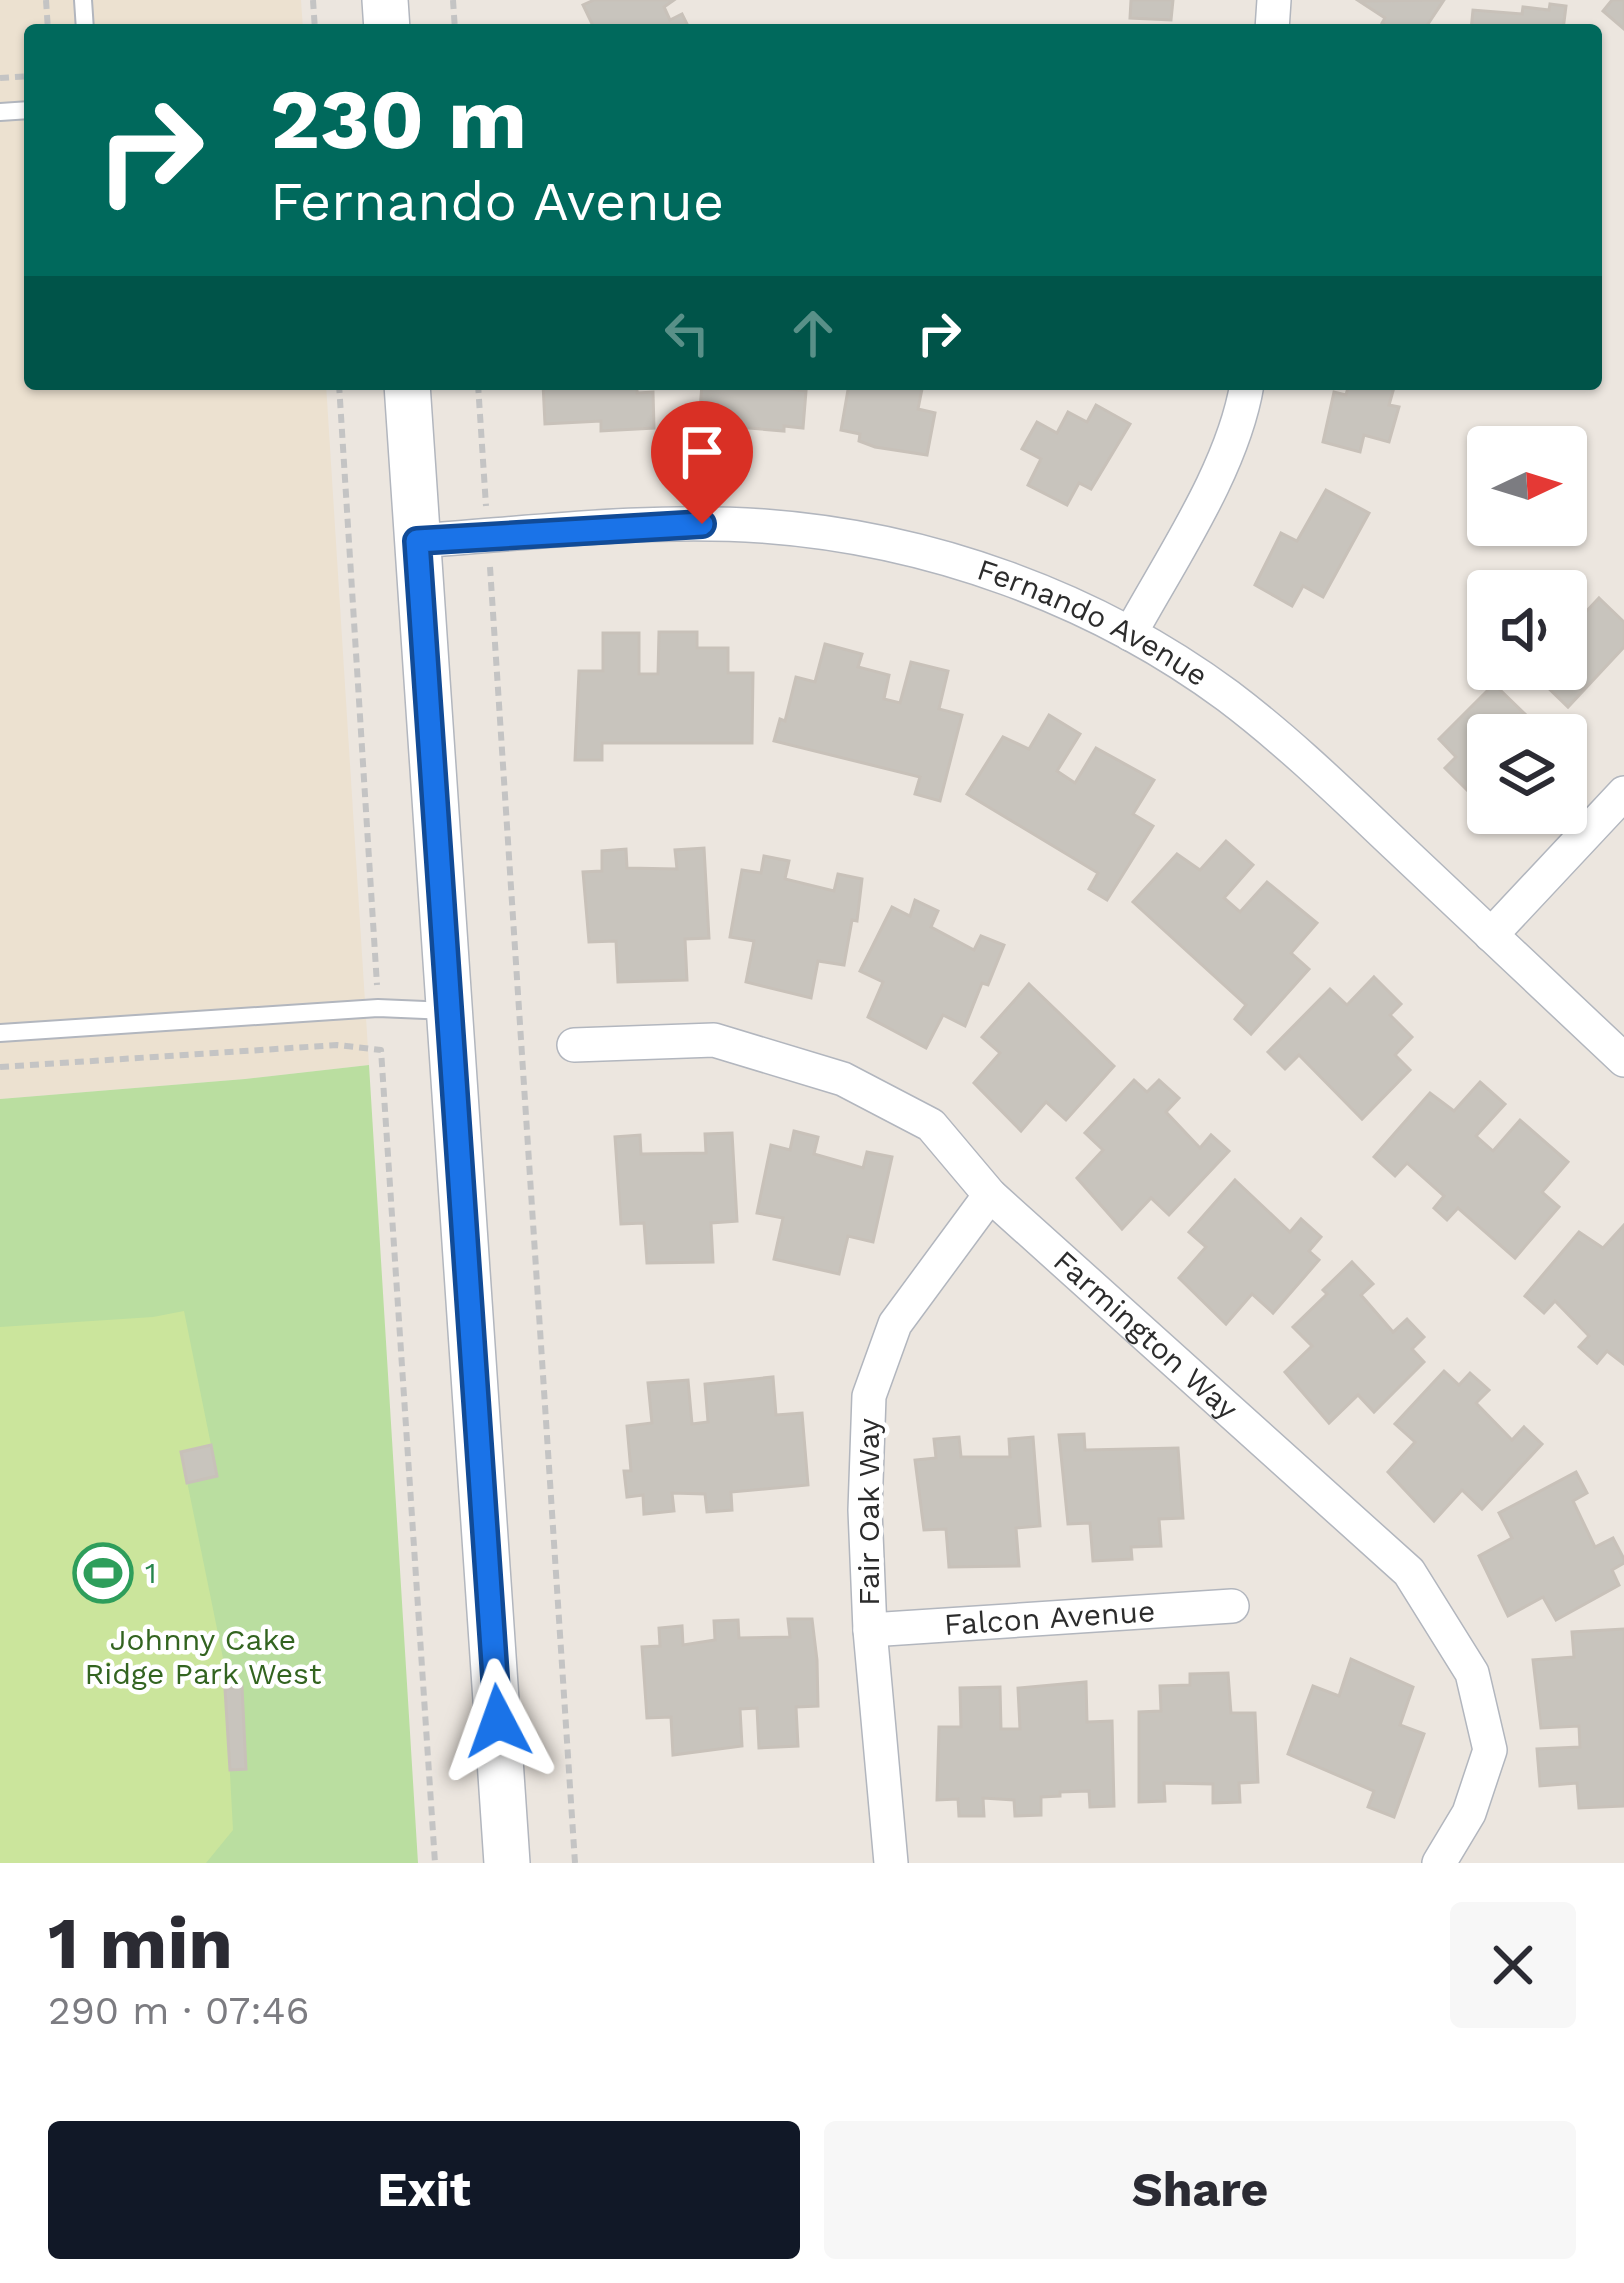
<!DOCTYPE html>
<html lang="en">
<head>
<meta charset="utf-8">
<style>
	:root { --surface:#fff; --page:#f7f7f7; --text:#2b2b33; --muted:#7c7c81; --accent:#111827 }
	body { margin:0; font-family:"Work Sans",sans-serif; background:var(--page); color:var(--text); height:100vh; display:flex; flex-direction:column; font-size:45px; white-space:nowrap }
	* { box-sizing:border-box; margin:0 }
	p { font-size:39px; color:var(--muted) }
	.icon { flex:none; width:66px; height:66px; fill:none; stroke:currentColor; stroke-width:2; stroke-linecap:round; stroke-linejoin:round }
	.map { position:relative; height:1863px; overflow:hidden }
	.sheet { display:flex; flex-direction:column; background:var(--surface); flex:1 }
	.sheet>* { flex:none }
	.guide { position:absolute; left:24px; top:24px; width:1578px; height:366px; border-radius:12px; box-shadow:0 3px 9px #0004; background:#00695c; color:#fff; overflow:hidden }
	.needle { width:78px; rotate:86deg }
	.controls { position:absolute; left:1467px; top:426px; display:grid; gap:24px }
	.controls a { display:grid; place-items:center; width:120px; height:120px; border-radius:12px; background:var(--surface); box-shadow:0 3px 9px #0004; font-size:60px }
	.pin { position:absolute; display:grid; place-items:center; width:102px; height:102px; color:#fff; margin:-123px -51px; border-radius:50% 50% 50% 0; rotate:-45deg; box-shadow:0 0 12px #0007 }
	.pin .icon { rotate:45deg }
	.me { position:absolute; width:132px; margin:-66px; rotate:356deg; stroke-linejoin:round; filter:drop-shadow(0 0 9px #0008) }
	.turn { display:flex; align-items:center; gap:42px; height:252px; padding:0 48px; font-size:54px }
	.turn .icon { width:156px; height:156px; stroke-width:2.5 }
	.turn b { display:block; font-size:84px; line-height:102px }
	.lanes { display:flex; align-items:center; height:114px; padding:0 48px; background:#0003; justify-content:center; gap:60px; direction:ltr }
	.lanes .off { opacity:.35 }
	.round { display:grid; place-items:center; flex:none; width:126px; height:126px; border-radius:12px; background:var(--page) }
	.summary { display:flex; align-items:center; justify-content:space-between; height:204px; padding:0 48px }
	h1 { font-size:72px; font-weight:700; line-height:90px }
	.action { display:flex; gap:24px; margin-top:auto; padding:24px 48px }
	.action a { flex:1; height:138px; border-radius:12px; background:var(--accent); color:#fff; font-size:48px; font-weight:700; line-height:138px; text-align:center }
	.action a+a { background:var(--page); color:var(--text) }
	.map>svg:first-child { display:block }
	.education { fill:#ece1d0 }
	.green { fill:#badea0 }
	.pitch { fill:#cbe59c }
	.building { fill:#c8c4bd; stroke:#c8c1b9; stroke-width:3 }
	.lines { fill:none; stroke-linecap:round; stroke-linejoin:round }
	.lane-casing { stroke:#b2b6be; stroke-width:20 }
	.street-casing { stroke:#b2b6be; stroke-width:36 }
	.secondary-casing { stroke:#b2b6be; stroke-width:48 }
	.path { stroke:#c4c4c4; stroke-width:6; stroke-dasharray:9 6; stroke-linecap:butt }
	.lane { stroke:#fff; stroke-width:16 }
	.street { stroke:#fff; stroke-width:33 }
	.secondary { stroke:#fff; stroke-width:45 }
	.route-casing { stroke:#114b97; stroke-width:30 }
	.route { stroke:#1a73e8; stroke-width:21 }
	.labels { text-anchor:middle; stroke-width:9; stroke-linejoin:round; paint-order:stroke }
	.street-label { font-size:30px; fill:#2c2c2c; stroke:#fff }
	.leisure-label { font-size:30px; fill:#27864d; stroke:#fff; text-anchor:start }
	.park-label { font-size:30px; fill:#336420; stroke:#fff }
</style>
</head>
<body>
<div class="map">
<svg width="1624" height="1863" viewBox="0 0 1624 1863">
	<rect width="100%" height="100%" fill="#ece6df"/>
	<path class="education" d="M0,0H301L303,30H30V384H326L369,1065L245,1079L0,1099Z"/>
	<path class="green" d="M369,1065L418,1863H0V1099L245,1079Z"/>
	<path class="pitch" d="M184,1311L211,1445L181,1452L224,1663L233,1830L206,1863H0V1327L153,1317Z"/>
	<g class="building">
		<path d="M594,0H674L664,7L670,20L682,14L690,30H595L583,5Z"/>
		<path d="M1131,0H1173L1171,20L1130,18Z"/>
		<path d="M1444,0L1424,30H1392L1382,23L1385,18L1359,1Z"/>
		<path d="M1612,0H1624V29L1603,11Z"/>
		<path d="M1550,4L1566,6L1563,30H1471L1473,10L1522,14L1523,7L1549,10Z"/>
		<path d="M543,384H637V393L653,392L654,428L601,431V421L545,424Z"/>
		<path d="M702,384H756L806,391L803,428L784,426V431L699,424Z"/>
		<path d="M849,384H923L918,409L935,413L927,455L875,447L859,441L860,434L841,430Z"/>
		<path d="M1349,384H1395L1389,405L1399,407L1389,442L1364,435L1360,452L1323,442L1334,392L1346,395Z"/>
		<path d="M1096,405L1130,424L1091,489L1079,483L1067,505L1028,485L1041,459L1022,449L1037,422L1057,433L1068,412L1087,422Z"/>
		<path d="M1326,490L1369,513L1323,597L1303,586L1292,606L1255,585L1281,533L1297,541Z"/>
		<path d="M1599,598L1624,622V647L1568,707L1542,682L1554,669H1566V657L1572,650L1566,645V633Z"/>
		<path d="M659,632H697V648H728V673H753L752,743H602V760H575L579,671H603V633H639V674H658Z"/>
		<path d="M825,644L862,654L858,667L889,675L884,699L900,703L911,662L948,671L939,709L962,715L940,801L915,794L920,777L774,741L780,719L785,721L796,677L815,682Z"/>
		<path d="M1494,684L1529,718L1512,735H1488V788L1476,799L1445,768L1456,757L1439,739Z"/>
		<path d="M1049,715L1080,734L1057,771L1075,783L1096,748L1154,780L1133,814L1153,826L1107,900L1089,889L1098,873L967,794L1003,737L1029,749Z"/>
		<path d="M1226,841L1253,865L1224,898L1240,912L1267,882L1317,923L1291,953L1309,969L1251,1034L1235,1019L1246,1005L1133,902L1177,854L1200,870Z"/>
		<path d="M704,848L709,938L685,939L687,980L618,982L616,941L589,942L583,872L602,871V851L626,849L627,868L677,869L675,850Z"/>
		<path d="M764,856L789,861L785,879L834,891L838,874L862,879L857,921L852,920L844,965L818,961L811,998L746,982L754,941L730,937L742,870L761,873Z"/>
		<path d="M915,900L938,911L931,927L974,950L981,936L1004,945L988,985L982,983L965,1026L943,1015L926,1048L868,1017L883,982L860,971L892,907L910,916Z"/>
		<path d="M1374,977L1401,1004L1390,1015L1412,1037L1395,1055L1410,1070L1362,1119L1299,1055L1285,1069L1268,1052L1330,989L1347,1005Z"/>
		<path d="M1029,984L1114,1066L1066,1120L1046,1102L1021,1131L974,1083L1000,1053L982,1037Z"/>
		<path d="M1134,1080L1147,1092L1159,1080L1179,1098L1166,1112L1200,1148L1211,1135L1229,1151L1169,1215L1151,1198L1122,1229L1077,1178L1103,1150L1085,1133Z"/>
		<path d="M1480,1082L1505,1104L1476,1136L1493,1151L1520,1120L1568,1162L1542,1192L1559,1207L1515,1258L1458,1208L1447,1220L1434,1208L1444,1196L1407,1163L1395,1176L1374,1157L1430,1093L1454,1111Z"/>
		<path d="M794,1131L818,1137L814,1154L863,1168L867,1152L892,1157L873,1242L848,1236L839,1274L774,1259L783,1218L757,1213L771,1145L790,1150Z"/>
		<path d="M732,1133L737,1221L711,1223L713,1262L647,1263L644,1223L621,1224L615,1137L640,1135L641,1154L706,1153L705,1134Z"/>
		<path d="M1235,1180L1290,1232L1301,1219L1321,1237L1309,1251L1319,1260L1273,1313L1252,1294L1226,1324L1179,1278L1206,1247L1189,1232Z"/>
		<path d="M1624,1225V1364L1607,1351L1597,1363L1579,1347L1589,1336L1555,1301L1544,1313L1525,1296L1579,1232L1603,1248Z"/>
		<path d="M1352,1262L1373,1284L1361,1295L1393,1332L1407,1319L1424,1337L1412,1349L1424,1362L1374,1412L1358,1395L1329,1423L1285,1372L1312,1346L1293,1327L1327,1294L1323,1290Z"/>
		<path d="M1444,1371L1459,1385L1470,1373L1489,1390L1476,1403L1512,1440L1524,1427L1542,1444L1482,1509L1462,1490L1434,1521L1388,1472L1415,1442L1395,1424Z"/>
		<path d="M773,1377L776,1415L802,1413L808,1485L731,1492L732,1510L707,1512L705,1494L672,1493L674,1511L644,1514L643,1495L627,1497L624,1471H631L627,1426L652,1423L648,1383L688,1380L692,1424L708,1422L705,1384Z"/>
		<path d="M1084,1434L1085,1450L1178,1448L1183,1518L1159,1519L1161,1546L1131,1547L1132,1559L1093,1561L1090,1523L1068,1524L1059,1435Z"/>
		<path d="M959,1437L961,1457H1010L1009,1439L1033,1437L1040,1526L1016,1528L1019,1566L949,1567L946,1529L924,1530L915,1460L936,1458L934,1439Z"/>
		<path d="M211,1445L217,1476L187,1483L181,1452Z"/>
		<path d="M1576,1472L1587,1493L1573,1501L1595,1547L1613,1538L1624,1559V1563L1612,1570L1619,1585L1556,1620L1543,1597L1508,1616L1479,1556L1512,1538L1499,1513Z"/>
		<path d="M788,1619H812L817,1660L818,1706L796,1707L798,1746L759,1748L757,1708L740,1709L742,1746L673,1755L671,1717L647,1718L642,1647L660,1646L659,1628L682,1626L683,1645L715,1640L714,1621L738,1620L739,1638L790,1637Z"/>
		<path d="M1624,1629V1806L1579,1808L1577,1783L1540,1786L1537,1749L1580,1747L1579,1726L1541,1728L1533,1660L1574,1657L1572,1632Z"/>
		<path d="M1351,1659L1413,1687L1400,1725L1424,1734L1394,1817L1368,1807L1374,1791L1288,1754L1313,1686L1339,1696Z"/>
		<path d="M1228,1673L1231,1713H1255L1258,1782L1239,1783L1240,1802L1213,1803V1784L1164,1783L1165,1801L1139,1802V1712L1161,1711L1160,1686L1190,1685V1674Z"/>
		<path d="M1086,1682L1087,1722L1112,1721L1114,1806L1090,1807L1089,1791L1060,1792V1796L1041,1797V1815L1015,1816L1014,1800L983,1798L984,1816H959L958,1799L937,1800L939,1727H961L960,1688L1000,1687L1001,1729H1020L1018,1688Z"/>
		<path d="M242,1687L246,1769L230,1770L225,1689Z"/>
	</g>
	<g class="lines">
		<defs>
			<g id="lane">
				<path d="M83,0L85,30"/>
				<path d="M0,112L30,110"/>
				<path d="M0,1033L378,1008L448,1011"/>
			</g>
			<g id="street">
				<path d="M1272,30L1274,0"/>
				<path id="s1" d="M417,541C531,533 648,518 763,526C928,538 1094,597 1228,696C1289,742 1343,795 1398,847C1473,918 1549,989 1624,1060"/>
				<path d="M1130,634C1171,559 1233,469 1247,384"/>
				<path d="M1491,935L1624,793"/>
				<path id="s2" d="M574,1045L714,1040L843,1079L931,1125L990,1195L1409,1572L1472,1673L1490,1750L1469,1813L1439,1863"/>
				<path id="s3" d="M870,1630L1232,1606"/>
				<path d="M891,1863L870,1630L865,1510L869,1396L895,1324L990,1195"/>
			</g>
			<g id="secondary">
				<path d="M385,0L387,30"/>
				<path d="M407,384L507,1863"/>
			</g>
		</defs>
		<use href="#lane" class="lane-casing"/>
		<use href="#street" class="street-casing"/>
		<use href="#secondary" class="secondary-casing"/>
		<g class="path">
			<path d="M46,0L48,30"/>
			<path d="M313,0L315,30"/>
			<path d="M453,0L455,30"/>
			<path d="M0,78L30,76"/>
			<path d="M339,384L377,985"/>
			<path d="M478,384L486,506"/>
			<path d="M490,567L575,1863"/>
			<path d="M0,1067L337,1045L381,1050L435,1863"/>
		</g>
		<use href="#lane" class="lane"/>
		<use href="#street" class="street"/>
		<use href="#secondary" class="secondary"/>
	</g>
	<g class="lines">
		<defs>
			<path id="route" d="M498,1721L417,541L702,524"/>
		</defs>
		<use href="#route" class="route-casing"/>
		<use href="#route" class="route"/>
	</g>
	<defs>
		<symbol id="stadium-ring" viewBox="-11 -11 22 22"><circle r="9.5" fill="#fff" stroke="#2e9e5b" stroke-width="1.5"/><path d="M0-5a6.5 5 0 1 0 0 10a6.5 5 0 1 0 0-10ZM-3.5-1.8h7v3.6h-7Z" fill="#2e9e5b"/></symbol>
	</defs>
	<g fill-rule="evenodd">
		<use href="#stadium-ring" x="70" y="1540" width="66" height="66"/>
	</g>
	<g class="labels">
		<g class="street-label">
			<text dy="10" stroke="none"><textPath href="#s1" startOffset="693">Fernando Avenue</textPath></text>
			<text dy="10" stroke="none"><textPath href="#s2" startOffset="675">Farmington Way</textPath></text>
			<text transform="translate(869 1512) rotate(-90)" y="10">Fair Oak Way</text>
			<text dy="10" stroke="none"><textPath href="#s3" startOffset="180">Falcon Avenue</textPath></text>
		</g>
		<g class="leisure-label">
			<text x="145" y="1583">1</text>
		</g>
		<g class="park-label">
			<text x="203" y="1650">Johnny Cake<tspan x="203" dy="34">Ridge Park West</tspan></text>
		</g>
	</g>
</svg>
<div class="controls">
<a><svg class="needle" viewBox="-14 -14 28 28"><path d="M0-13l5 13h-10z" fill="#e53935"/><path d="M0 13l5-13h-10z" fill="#7c7c81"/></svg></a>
<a><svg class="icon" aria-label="sound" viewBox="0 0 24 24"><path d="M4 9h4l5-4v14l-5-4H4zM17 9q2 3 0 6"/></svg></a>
<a><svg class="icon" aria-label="layers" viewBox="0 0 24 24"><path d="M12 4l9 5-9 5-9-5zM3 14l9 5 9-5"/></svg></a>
</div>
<div class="pin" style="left:702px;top:524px;background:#d93025"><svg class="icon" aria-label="arrive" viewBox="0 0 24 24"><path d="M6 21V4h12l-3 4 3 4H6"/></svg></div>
<svg class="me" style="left:498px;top:1721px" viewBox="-20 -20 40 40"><path d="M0-17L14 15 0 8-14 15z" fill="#1a73e8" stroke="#fff" stroke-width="4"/></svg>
<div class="guide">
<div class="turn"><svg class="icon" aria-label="right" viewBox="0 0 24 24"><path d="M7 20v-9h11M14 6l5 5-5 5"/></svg><div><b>230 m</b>Fernando Avenue</div></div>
<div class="lanes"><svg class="icon off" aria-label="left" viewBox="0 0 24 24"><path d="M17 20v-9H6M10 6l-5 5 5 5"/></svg><svg class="icon off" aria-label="ahead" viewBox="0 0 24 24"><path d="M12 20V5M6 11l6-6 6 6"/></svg><svg class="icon" aria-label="right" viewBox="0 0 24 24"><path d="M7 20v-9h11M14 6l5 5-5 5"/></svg></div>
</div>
</div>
<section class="sheet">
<div class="summary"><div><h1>1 min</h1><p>290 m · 07:46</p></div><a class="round"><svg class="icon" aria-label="close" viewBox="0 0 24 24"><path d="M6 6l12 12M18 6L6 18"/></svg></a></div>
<div class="action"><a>Exit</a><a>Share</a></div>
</section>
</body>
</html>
